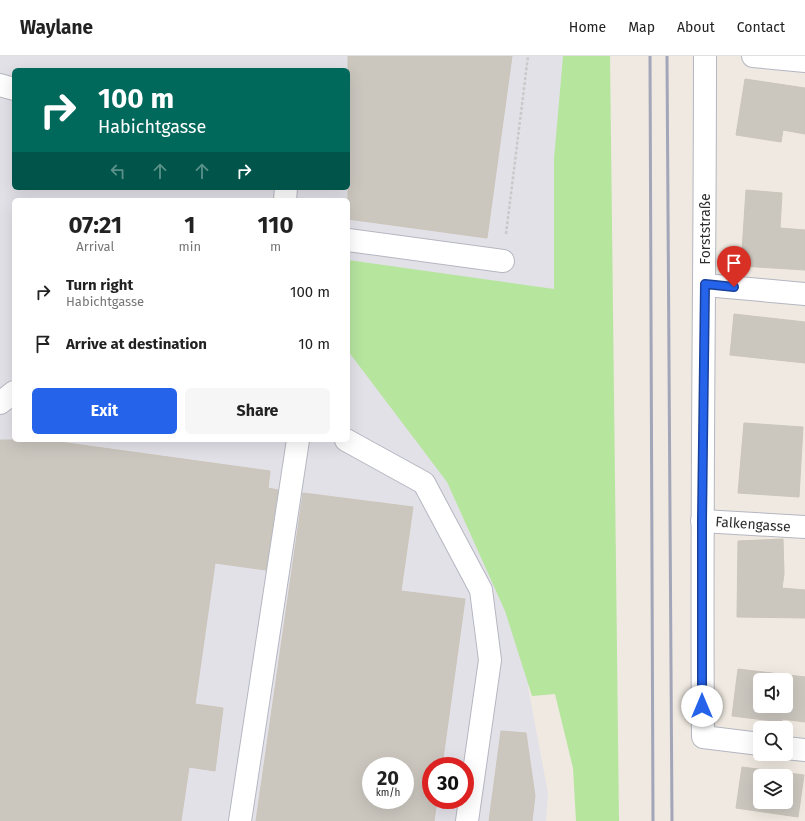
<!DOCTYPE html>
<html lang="en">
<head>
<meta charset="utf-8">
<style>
	:root { --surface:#fff; --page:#f6f6f6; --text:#222; --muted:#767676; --line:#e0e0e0; --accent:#2563eb }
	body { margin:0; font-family:"Fira Sans",sans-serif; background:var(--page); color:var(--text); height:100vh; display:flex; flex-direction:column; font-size:15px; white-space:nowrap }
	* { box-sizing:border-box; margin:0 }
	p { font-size:13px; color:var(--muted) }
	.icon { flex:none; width:22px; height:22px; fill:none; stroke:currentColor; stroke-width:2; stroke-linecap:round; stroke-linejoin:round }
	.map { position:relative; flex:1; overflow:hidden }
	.drawer { position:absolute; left:12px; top:142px; width:338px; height:244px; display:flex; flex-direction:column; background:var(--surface); border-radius:6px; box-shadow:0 4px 16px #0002 }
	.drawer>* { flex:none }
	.hud { position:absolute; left:12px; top:12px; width:338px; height:122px; border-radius:6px; box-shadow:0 4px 16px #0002; background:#00695c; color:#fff; overflow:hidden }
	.fabs { position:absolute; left:753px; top:617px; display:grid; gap:8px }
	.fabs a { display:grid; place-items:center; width:40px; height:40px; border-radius:6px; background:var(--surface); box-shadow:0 4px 16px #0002; font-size:20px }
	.speed { position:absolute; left:362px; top:701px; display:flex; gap:8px; font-size:20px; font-weight:700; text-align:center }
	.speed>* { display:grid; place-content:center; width:52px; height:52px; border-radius:50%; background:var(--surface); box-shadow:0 4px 16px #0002; line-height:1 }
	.speed small { font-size:10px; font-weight:400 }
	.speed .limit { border:6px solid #d22; background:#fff; color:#111 }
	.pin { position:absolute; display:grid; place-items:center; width:34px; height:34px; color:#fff; margin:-41px -17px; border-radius:50% 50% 50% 0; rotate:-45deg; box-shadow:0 0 4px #0007 }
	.pin .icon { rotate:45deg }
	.me { position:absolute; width:44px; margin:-22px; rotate:0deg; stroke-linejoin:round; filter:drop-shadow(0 0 3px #0008) }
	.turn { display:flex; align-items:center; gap:14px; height:84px; padding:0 20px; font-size:18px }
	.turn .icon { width:52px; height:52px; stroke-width:2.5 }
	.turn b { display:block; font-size:28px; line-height:34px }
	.lanes { display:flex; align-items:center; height:38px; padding:0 20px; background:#0003; justify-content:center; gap:20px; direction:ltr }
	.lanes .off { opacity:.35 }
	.eta { display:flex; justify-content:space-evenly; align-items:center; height:68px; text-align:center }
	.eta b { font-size:24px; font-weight:700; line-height:28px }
	.button { display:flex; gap:8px; margin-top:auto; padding:8px 20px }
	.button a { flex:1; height:46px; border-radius:6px; background:var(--accent); color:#fff; font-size:16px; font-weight:700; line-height:46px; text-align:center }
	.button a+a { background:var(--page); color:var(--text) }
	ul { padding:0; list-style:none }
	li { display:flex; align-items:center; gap:12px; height:52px; padding:0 20px }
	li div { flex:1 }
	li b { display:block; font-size:15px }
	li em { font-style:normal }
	header { display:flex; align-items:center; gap:24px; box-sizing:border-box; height:56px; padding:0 20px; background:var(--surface); border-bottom:1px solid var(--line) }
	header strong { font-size:19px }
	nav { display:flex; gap:22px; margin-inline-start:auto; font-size:14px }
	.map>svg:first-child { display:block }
	.industrial { fill:#e3e1e8; fill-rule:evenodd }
	.green { fill:#b6e59e }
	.building { fill:#cbc7bf; stroke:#cbc5ba; fill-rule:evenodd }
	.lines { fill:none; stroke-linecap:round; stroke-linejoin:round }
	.minor-casing { stroke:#b4b7c1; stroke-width:24 }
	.path { stroke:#c9c9c9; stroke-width:2.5; stroke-dasharray:3 2; stroke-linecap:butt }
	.minor { stroke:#fff; stroke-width:22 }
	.rail { stroke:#a3a6b8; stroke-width:3 }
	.route-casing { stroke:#184099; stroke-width:10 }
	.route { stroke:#2563eb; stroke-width:7 }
	.labels { text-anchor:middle; stroke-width:3; stroke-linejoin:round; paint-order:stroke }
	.street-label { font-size:14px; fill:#2e2e2e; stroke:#fff }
</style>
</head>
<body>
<header>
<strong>Waylane</strong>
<nav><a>Home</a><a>Map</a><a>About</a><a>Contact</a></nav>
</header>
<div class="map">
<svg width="805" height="765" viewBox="0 0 805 765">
	<rect width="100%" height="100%" fill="#efe9e1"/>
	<path class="industrial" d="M0,0H578L554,605L528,631L548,737L546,765H0ZM14,14H348V132H14ZM14,144H348V384H14ZM371,710H405V744H371ZM431,710H465V744H431Z"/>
	<path class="green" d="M563,0H610L619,765H576L573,712L555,638L532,640L505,555L447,426L348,295V204L554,233V103Z"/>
	<g class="building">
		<path d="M348,0H512L487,182L348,163Z"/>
		<path d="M745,23L805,32V78L783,74L781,86L736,79Z"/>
		<path d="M746,134L782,137L780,172L805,174V214L741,210Z"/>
		<path d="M734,258L805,266V307L730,299Z"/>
		<path d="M744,367L803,371L799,441L738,437Z"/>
		<path d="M0,384H45L270,415L268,432L278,434L266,514L215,507L195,648L223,652L215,715L189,711L181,765H0Z"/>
		<path d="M303,437L413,451L401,535L465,543L442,710H431V744H437L434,765H256ZM371,710H405V744H371Z"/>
		<path d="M783,483L784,518L782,532L805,534V562L737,561L738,485Z"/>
		<path d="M738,613L805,621V666L782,663V666L732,660ZM760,624H786V650H760Z"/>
		<path d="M501,675L526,677L535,740L532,765H489Z"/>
		<path d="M742,711L804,719L798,761L736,752ZM760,720H786V746H760Z"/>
	</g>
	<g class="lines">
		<defs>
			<g id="minor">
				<path d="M705,0C705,227 701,454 703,681L760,688"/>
				<path d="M753,0L805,5"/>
				<path d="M0,29L14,33"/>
				<path d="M285,144L286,132"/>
				<path d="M348,184L503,205"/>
				<path d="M705,229L805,238"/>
				<path d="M0,347L14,336"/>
				<path d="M346,384L424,427L481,534L490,604L467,765"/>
				<path d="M702,465L805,471"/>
				<path d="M786,692L805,694"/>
				<path d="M240,765L298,384"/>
			</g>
		</defs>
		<use href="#minor" class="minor-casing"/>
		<path class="path" d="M506,178L528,0"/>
		<use href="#minor" class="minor"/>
		<g class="rail">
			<path d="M650,0L653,765"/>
			<path d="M667,0L672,765"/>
		</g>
	</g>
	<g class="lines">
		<defs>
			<path id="route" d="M702,650V465L705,228L734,231"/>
		</defs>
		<use href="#route" class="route-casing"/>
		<use href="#route" class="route"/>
	</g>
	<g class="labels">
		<g class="street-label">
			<text transform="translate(705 173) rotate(-90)" y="5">Forststraße</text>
			<text transform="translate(753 468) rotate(4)" y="5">Falkengasse</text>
		</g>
	</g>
</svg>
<div class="fabs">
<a><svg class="icon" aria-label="sound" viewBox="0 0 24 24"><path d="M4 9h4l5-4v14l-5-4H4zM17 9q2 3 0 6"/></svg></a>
<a><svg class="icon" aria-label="search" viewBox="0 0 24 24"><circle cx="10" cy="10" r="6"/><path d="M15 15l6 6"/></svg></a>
<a><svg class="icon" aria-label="layers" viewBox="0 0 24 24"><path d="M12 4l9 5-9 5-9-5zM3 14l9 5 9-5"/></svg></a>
</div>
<div class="speed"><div>20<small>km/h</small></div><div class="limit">30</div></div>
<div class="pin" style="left:734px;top:231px;background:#d93025"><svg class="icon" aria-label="arrive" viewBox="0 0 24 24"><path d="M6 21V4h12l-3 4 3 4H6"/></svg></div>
<svg class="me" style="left:702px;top:650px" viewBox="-20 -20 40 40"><circle r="19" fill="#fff"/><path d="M0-13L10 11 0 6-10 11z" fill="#2563eb"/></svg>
<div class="hud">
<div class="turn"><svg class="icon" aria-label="right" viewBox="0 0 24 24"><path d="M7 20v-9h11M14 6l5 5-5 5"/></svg><div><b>100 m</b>Habichtgasse</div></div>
<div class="lanes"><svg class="icon off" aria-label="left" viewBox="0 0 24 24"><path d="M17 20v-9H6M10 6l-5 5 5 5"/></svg><svg class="icon off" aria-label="ahead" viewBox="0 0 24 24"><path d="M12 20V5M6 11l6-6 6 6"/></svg><svg class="icon off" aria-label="ahead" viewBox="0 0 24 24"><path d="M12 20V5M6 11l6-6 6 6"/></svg><svg class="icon" aria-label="right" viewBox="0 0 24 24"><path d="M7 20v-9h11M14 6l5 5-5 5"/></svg></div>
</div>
<section class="drawer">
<div class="eta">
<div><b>07:21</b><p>Arrival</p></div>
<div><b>1</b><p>min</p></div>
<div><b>110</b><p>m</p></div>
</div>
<ul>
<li><svg class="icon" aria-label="right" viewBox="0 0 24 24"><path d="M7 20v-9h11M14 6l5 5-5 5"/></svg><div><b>Turn right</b><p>Habichtgasse</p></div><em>100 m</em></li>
<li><svg class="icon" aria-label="arrive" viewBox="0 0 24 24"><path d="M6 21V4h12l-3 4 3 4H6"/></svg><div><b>Arrive at destination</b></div><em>10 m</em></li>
</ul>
<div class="button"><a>Exit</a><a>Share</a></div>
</section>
</div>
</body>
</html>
